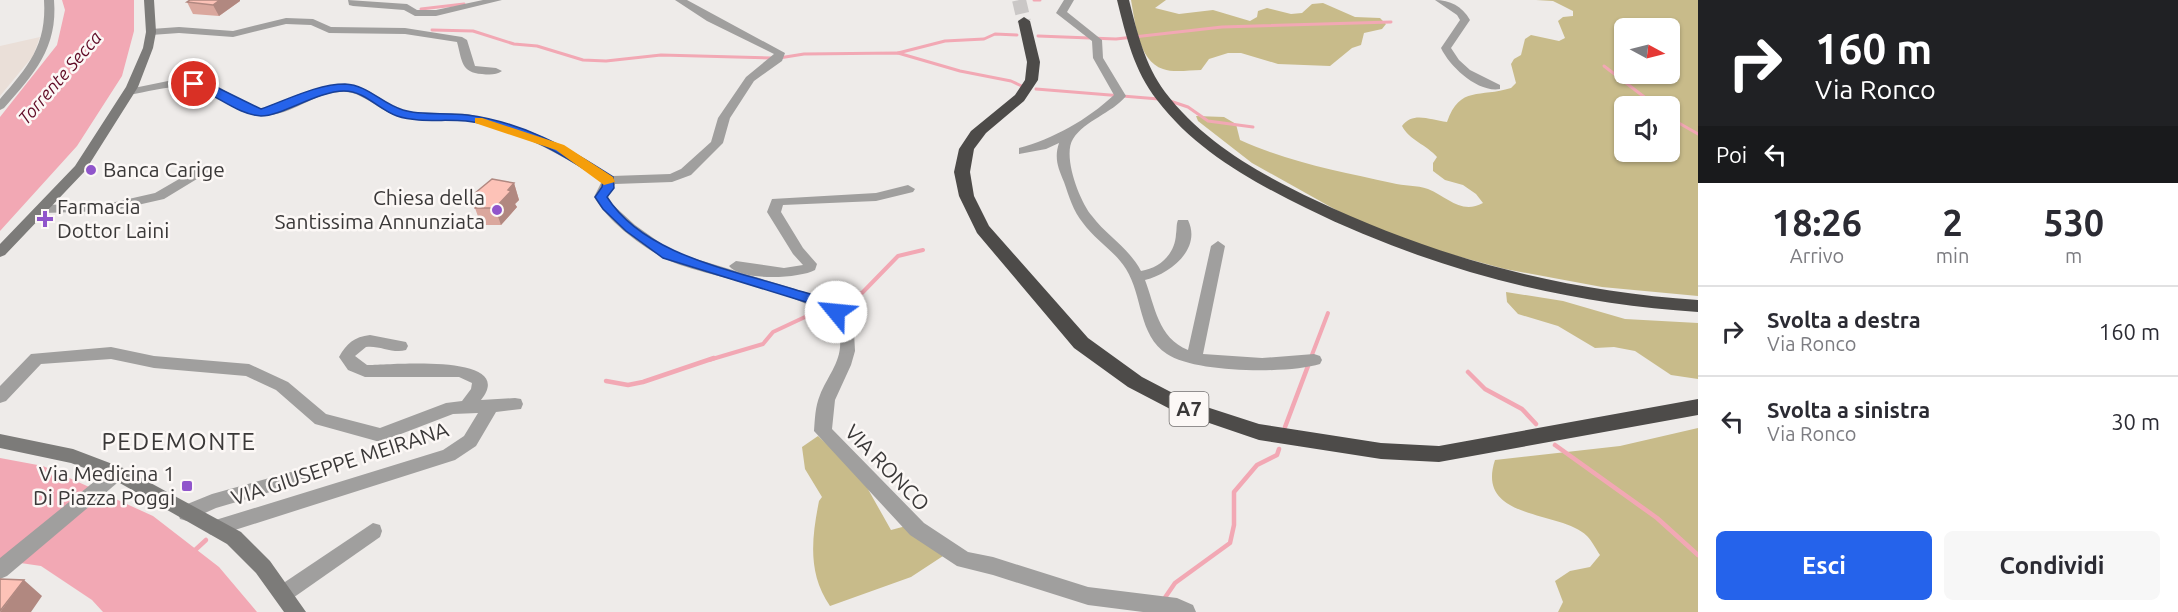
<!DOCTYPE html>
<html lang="it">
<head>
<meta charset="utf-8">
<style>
	:root { --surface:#fff; --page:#f7f7f7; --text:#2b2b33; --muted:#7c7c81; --line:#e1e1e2; --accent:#2563eb }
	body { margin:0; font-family:Ubuntu,sans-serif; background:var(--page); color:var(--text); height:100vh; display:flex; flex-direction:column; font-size:22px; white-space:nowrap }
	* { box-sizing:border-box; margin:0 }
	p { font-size:20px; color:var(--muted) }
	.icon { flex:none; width:33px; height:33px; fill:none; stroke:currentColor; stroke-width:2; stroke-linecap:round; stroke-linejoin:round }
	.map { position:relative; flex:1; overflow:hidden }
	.details { display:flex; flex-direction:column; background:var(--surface); width:480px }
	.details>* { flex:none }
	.guide { background:#202124; color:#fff; overflow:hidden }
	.needle { width:39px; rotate:97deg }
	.controls { position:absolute; left:1614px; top:18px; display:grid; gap:12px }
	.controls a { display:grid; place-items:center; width:66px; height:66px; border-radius:9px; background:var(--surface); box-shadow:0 2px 4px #0004; font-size:30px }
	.pin { position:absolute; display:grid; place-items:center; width:51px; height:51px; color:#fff; margin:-26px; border:3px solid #fff; border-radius:50%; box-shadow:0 2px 6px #0007 }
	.me { position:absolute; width:66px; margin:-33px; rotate:298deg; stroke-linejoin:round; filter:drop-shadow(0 0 4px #0008) }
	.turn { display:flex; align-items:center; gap:21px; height:126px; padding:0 18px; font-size:27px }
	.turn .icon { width:78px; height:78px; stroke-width:2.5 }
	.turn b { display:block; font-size:42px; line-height:51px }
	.then { display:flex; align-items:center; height:57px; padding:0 18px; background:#0003; gap:12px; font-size:22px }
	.eta { display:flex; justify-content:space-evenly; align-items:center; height:102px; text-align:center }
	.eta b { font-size:36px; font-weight:700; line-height:42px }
	.action { display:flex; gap:12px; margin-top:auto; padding:12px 18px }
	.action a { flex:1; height:69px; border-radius:9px; background:var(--accent); color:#fff; font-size:24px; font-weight:700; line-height:69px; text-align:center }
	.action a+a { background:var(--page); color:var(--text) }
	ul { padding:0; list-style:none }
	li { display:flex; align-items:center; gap:18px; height:90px; padding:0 18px; border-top:2px solid var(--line) }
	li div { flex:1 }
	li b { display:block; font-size:22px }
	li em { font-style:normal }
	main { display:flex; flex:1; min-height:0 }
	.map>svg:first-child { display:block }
	.built { fill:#eadfd8 }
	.green { fill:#c8bb8a; fill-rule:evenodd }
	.water { fill:#f2a8b4 }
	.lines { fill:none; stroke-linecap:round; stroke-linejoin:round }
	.stream-far2 { stroke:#f2a8b4; stroke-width:3 }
	.stream-far1 { stroke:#f2a8b4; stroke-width:4 }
	.stream { stroke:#f2a8b4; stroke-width:4.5 }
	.highway-tunnel { stroke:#cac7c6; stroke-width:14; stroke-dasharray:14 7; stroke-linecap:butt }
	.street { fill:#a09f9e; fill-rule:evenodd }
	.secondary { fill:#7c7b79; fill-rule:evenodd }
	.highway { fill:#4d4b49; fill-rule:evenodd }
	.wall { fill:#daa79d }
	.shaded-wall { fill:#b18880 }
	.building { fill:#fdc2b7; stroke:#b18880; stroke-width:1.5 }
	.route { fill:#2563eb; stroke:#184099; stroke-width:1.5 }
	.slow { fill:#f59e0b }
	.poi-dot { fill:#9055cb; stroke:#fcf8f6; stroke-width:2 }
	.labels { text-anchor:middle; stroke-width:5; stroke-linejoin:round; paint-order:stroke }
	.far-water-label { font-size:18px; font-style:italic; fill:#600b26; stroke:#fcf8f6 }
	.shield { fill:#fcf8f6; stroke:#747271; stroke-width:1.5 }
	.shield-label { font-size:20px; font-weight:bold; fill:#3a3838 }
	.poi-label { font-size:21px; fill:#3a3838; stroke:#fcf8f6; text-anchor:start }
	.street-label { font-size:21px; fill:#3a3838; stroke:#fcf8f6 }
	.quarter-label { font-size:24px; letter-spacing:1.5px; fill:#3a3838; stroke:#fcf8f6 }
</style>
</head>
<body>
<main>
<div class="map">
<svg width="1698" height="612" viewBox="0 0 1698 612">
	<rect width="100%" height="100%" fill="#eeebe9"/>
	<path class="built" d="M40,37L33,56L0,96V46Z"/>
	<g class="green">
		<path d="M1131,0H1176H1166L1155,8L1179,14L1213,10L1250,21L1257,17L1258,11L1267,8L1291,14L1302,13L1312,4L1323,3L1355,17L1380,18L1386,24L1382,29L1364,33L1361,45L1352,48L1330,66L1278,64L1241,53H1228L1209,59L1201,70C1189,70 1174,73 1163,69C1138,61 1135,21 1131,0Z"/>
		<path d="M1536,0H1698V296L1602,287L1505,269L1427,248L1354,220L1252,163L1198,121L1196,116L1224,117L1236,124L1240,140C1288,162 1341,172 1392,183C1404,186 1417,185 1428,189C1448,197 1461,215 1483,203L1476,194L1463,185L1445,180L1433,171V163L1437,157C1427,145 1409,140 1402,126C1413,111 1430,120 1447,122C1460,85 1480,98 1511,88L1516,83L1511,64L1514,59L1521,55L1525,39L1531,35L1559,41L1565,38L1558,21L1563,17L1573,16V11L1553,1ZM1624,28H1670V74H1624ZM1624,106H1670V152H1624Z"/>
		<path d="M1506,292L1563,301L1625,319L1698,323V379L1671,375L1635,351L1614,347L1595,348L1558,326L1518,314L1507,302Z"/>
		<path d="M1698,428V612H1558L1563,602L1555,581L1570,571L1590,567L1600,555C1596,549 1592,541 1587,536C1560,510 1475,521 1495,460L1620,446Z"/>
		<path d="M818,436L860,475L891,530L906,526L943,556L911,577L830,606C807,573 812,537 819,501L822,497L805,469L802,447Z"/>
	</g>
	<g class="water">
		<path d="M62,0H134V31L122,76L77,146L0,231V117L57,45L65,10Z"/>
		<path d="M0,458L43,466L153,516L219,567L257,612H103L92,600L41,566L0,560Z"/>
	</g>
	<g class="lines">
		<g class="stream-far2">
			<path d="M1034,0H1040"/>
			<path d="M421,9L464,4"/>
			<path d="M432,30L473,31L514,44L537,46L583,60L606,61L661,55L771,58"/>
			<path d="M1038,36L1116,39L1222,27L1391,22"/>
			<path d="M898,53L945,41L984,39L995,34L1017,35"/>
			<path d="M779,58L804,54L898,53L960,71L1011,81L1024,87"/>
			<path d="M1604,66L1656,106"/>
			<path d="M1036,89L1159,99"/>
			<path d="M1167,100L1188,107L1208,121L1253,127"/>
			<path d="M1670,118L1698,134"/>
		</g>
		<g class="stream-far1">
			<path d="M709,360L763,344L773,332L805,317L834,298H846L862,293L898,256L923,250"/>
			<path d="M1310,360L1328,313"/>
		</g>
		<g class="stream">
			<path d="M1468,372L1485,389L1522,409L1536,424"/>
			<path d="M606,381L628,385L643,382L714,358"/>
			<path d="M1285,427L1311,358"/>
			<path d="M1555,445L1657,518L1698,555"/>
			<path d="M193,552L206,540"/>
			<path d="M1164,599L1175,583L1230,543L1234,525V492L1257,465L1277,455L1279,449"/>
		</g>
		<path class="highway-tunnel" d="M1019,0L1024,21"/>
		<g class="street">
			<path d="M44,0H54C58,48 34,74 4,108L0,110V99C28,67 47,45 44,0Z"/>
			<path d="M348,0L407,4L417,10H436L483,0H502L436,16H415L404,10L353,6L349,5Z"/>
			<path d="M675,0H687L785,53L782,61L754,81L730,118L723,143L691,175L672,182L615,184L608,197L612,204L635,225L673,252L818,296L843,313L854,332L855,351L851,365L835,400L832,429L924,523L968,552L993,557L1088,587L1177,598L1193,605L1196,612H1143L1088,605L993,575L957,566L910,535L814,431C815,419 815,407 820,395C827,377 842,361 840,340C837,291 699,279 662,257C637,243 609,222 594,197L602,181C561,155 516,128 466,121C443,119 420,123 398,116C378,111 362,90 340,92C312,93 288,119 258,115C239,113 226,99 210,92C185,80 154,91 129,95L123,92L129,89L168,81H197L217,86L255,108L269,109L327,87L350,85L369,91L396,108L407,112L468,114L511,125L563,147L612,176L670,174L681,169L711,142L718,118L746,77L774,54L707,21Z"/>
			<path d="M1064,0H1074L1067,12L1102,40L1103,58L1126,96C1111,114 1085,120 1073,139C1062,156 1080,202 1092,216C1107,236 1129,248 1141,271C1160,268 1175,254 1176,234C1177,229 1176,225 1178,220H1188C1202,249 1170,274 1145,280C1155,306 1158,338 1188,350L1211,246L1218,241L1225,246L1203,354L1262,358L1314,354L1320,356L1322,360L1320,364C1288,374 1195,373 1167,354C1138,335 1143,296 1126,269C1115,251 1095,240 1083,223C1073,211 1069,196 1064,182C1058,168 1054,158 1059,143L1046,149L1019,154V148C1053,139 1087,120 1114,95L1093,58L1092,41L1056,13Z"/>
			<path d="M1435,0C1450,0 1462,6 1470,20L1451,48L1459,60L1470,70L1500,85V89C1478,93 1450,67 1441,48L1460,20L1457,15Z"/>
			<path d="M286,18L313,19L331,27L405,28L462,37L467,40L475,66L496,68L502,71C496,75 490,75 482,74C461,73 462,60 457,42L405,34L329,33L311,25L286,24L233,37L179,33L151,35L146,32L151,29L179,27L233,31Z"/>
			<path d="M205,164L210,165V171L164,199L111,211L43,213L36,209L43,205L111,203L155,193Z"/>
			<path d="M908,185L915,189L913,192L876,201L783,205L781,212L803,248L817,264L815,270C799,279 740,281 729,266L736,261L784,268L803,265L793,254L767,212L772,199L876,193Z"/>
			<path d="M370,335L406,342L408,346L406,350C393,354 379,345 366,347L355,356L367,365C388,365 519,352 481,400L515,398L521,399L523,404L521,409L496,412L476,446L455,460L216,536L209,534L207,528L209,522L443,450L464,436L478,413L453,414L380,442L315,424L276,390L246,376L154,368L111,359L41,364L6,401L0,403V386L31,354L111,347L154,356L249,364L288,382L326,414L380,428L446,403L462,401L471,389L472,383L459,377H365L348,370L339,357C347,343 354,337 370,335Z"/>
			<path d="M117,466L123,468L126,473L123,478L7,576L0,579V558L111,468Z"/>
			<path d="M298,470L304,472L307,477L304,482L216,508L187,521L180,519L178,513L180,507L212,494Z"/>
			<path d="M373,523L380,525L382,531L380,537L290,600L283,603L276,600L273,594L276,588Z"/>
		</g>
		<g class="secondary">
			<path d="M144,0H154L156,32L153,48L138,87L85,171L5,255L0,257V244L75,166L126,87L143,48L146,32Z"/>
			<path d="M0,434L73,449L123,468L241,532L270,561L306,612H284L256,573L227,544L111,478L71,463L0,448Z"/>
		</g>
		<g class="highway">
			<path d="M1117,0H1129C1137,32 1145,65 1165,92C1203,142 1260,174 1315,200C1437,258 1563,291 1698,300V312C1561,303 1430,269 1306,208C1251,181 1195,150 1157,100C1134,71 1126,36 1117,0Z"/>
			<path d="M1024,17L1030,21L1040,62L1038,80L1024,101L986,133L974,149L970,172L974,196L989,226L1088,338L1142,377L1188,401L1259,424L1381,443L1439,446L1698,399V415L1439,462L1381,459L1259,440L1174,411L1128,387L1074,348L977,233L959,196L954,172L959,149L971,131L1015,95L1025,80L1027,62L1018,21Z"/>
		</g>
	</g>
	<g class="wall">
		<path d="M240,1L219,16L193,14L187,2Z"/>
		<path d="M514,183L519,200L515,204L517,207L501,225H481L475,208Z"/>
	</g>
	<g class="shaded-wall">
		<path d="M220,0H240V1L219,16L213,5Z"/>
		<path d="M514,183L519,200L515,204L517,207L501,225L495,208L508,190Z"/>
		<path d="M24,580L42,596L31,612H0Z"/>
	</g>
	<g class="building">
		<path d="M190,0H220L213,5L187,2Z"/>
		<path d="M492,179L514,183L508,190L511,191L495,208H475V193Z"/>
		<path d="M0,579L24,580L0,611Z"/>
	</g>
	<path class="route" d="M194,81L210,84L261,109C287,100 317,84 345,84C368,85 382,104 403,110C422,116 446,112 467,115C522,122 567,147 613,177L614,188L607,197C644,255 732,270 793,289C809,294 833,298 842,312L840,316H831L809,303L663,258L626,231L603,209L595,197L602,187L603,181C561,153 517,127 466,121C444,119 418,123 397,116C379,110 365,91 344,91C318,91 282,116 261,116C237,115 214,92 190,86V82Z"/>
	<path class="slow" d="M475,118H482L564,145L613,177L615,182L604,185L556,150L475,123Z"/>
	<g class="poi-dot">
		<circle cx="91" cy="170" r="6"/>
		<circle cx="497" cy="210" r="6"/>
		<path d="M42 210h6v6h6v6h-6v6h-6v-6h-6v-6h6z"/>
		<rect x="181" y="480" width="12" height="12" rx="3"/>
	</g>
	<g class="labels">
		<g class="far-water-label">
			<text transform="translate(60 78) rotate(-49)" y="6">Torrente Secca</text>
		</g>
		<rect class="shield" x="1169.5" y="392" width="39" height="34" rx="4.5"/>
		<g class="shield-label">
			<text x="1189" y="416">A7</text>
		</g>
		<g class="poi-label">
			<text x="103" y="177">Banca Carige</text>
			<text x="485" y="205" text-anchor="end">Chiesa della<tspan x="485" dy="24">Santissima Annunziata</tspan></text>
			<text x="57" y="214">Farmacia<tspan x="57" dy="24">Dottor Laini</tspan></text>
			<text x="175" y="481" text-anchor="end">Via Medicina 1<tspan x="175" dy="24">Di Piazza Poggi</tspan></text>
		</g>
		<g class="street-label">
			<text transform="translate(340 464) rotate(-18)" y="7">VIA GIUSEPPE MEIRANA</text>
			<text transform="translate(887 468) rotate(46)" y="7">VIA RONCO</text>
		</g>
		<g class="quarter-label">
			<text x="179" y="450">PEDEMONTE</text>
		</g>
	</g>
</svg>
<div class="controls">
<a><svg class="needle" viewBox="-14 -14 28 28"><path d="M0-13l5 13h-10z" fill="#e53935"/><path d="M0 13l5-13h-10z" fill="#7c7c81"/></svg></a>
<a><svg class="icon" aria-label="sound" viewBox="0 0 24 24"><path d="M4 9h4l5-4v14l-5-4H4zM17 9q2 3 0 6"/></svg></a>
</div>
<div class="pin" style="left:194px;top:84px;background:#d93025"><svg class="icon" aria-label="arrive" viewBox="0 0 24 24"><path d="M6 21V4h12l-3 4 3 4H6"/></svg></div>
<svg class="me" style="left:836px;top:312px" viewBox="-20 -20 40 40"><circle r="19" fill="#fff"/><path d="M0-13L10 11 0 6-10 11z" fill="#2563eb"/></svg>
</div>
<section class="details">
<div class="guide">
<div class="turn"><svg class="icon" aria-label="right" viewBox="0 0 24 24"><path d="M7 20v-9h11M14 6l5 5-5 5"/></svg><div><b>160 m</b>Via Ronco</div></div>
<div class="then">Poi<svg class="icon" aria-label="left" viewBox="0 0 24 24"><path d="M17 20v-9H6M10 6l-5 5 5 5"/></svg></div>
</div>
<div class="eta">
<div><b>18:26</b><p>Arrivo</p></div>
<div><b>2</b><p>min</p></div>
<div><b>530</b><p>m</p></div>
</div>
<ul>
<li><svg class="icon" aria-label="right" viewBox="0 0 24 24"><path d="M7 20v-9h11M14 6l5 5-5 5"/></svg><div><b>Svolta a destra</b><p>Via Ronco</p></div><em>160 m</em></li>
<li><svg class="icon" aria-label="left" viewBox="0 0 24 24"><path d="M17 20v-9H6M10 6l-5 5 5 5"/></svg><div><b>Svolta a sinistra</b><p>Via Ronco</p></div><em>30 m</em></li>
</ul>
<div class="action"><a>Esci</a><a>Condividi</a></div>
</section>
</main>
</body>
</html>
